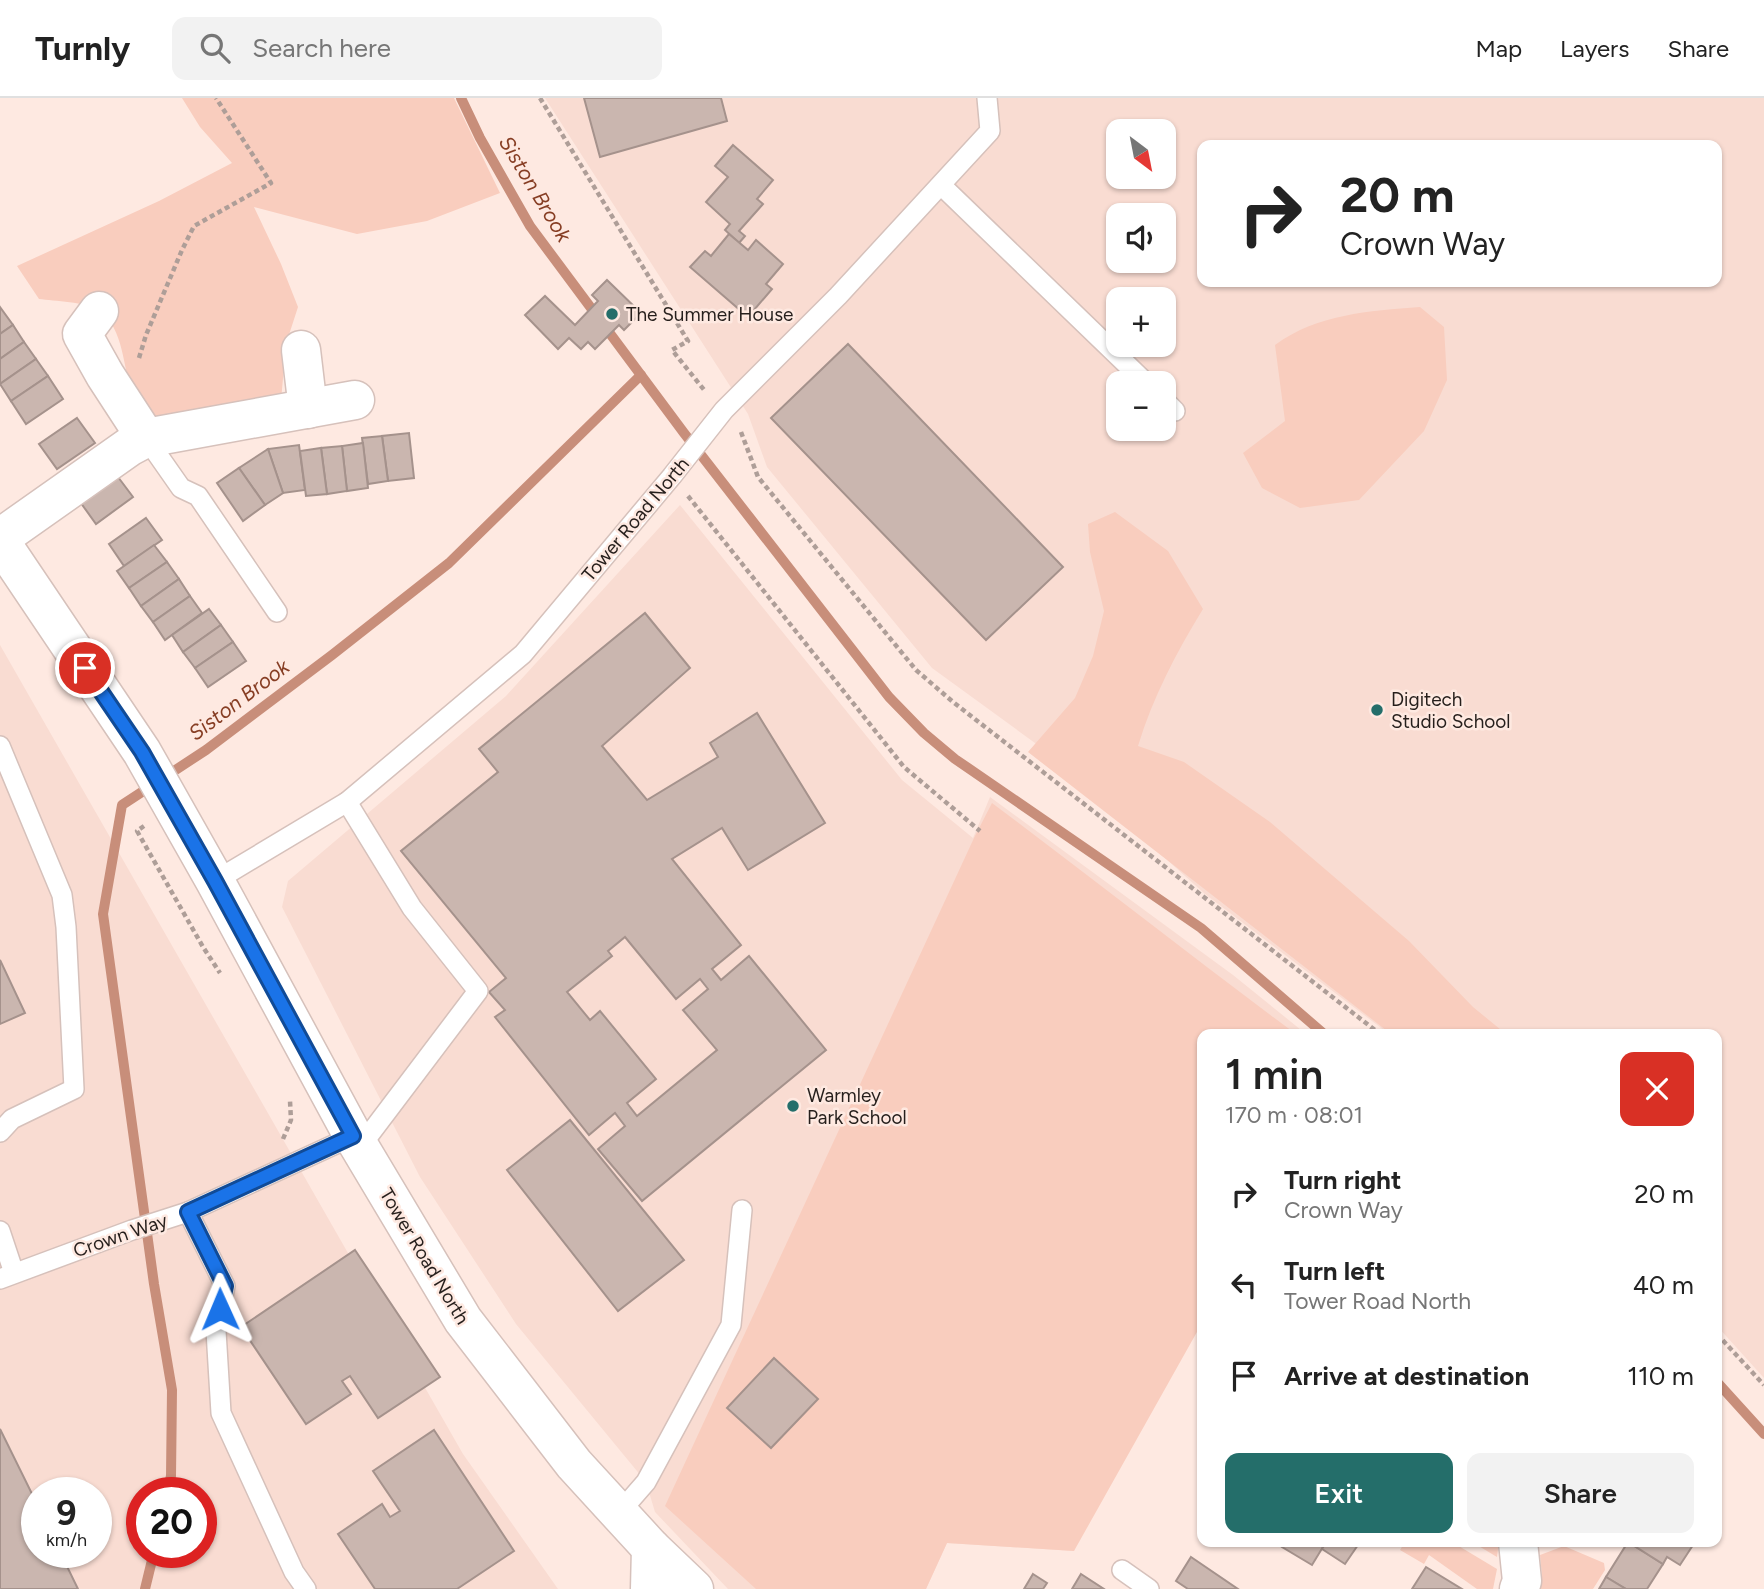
<!DOCTYPE html>
<html lang="en">
<head>
<meta charset="utf-8">
<style>
	:root { --surface:#fff; --page:#f2f2f2; --text:#222; --muted:#767676; --line:#e0e0e0; --accent:#246e6a }
	body { margin:0; font-family:Figtree,sans-serif; background:var(--page); color:var(--text); height:100vh; display:flex; flex-direction:column; font-size:26px; white-space:nowrap }
	* { box-sizing:border-box; margin:0 }
	p { font-size:23px; color:var(--muted) }
	.icon { flex:none; width:38px; height:38px; fill:none; stroke:currentColor; stroke-width:2; stroke-linecap:round; stroke-linejoin:round }
	.map { position:relative; flex:1; overflow:hidden }
	.sheet { position:absolute; left:1197px; top:931px; width:525px; height:518px; display:flex; flex-direction:column; background:var(--surface); border-radius:14px; box-shadow:0 2px 5px #0004 }
	.sheet>* { flex:none }
	.guide { position:absolute; left:1197px; top:42px; width:525px; height:147px; border-radius:14px; box-shadow:0 2px 5px #0004; background:#fff; color:var(--text); overflow:hidden }
	.needle { width:46px; rotate:148deg }
	.fabs { position:absolute; left:1106px; top:21px; display:grid; gap:14px }
	.fabs a { display:grid; place-items:center; width:70px; height:70px; border-radius:14px; background:var(--surface); box-shadow:0 2px 5px #0004; font-size:35px }
	.speed { position:absolute; left:21px; top:1379px; display:flex; gap:14px; font-size:35px; font-weight:700; text-align:center }
	.speed>* { display:grid; place-content:center; width:91px; height:91px; border-radius:50%; background:var(--surface); box-shadow:0 2px 5px #0004; line-height:1 }
	.speed small { font-size:18px; font-weight:400 }
	.speed .limit { border:10px solid #d22; background:#fff; color:#111 }
	.pin { position:absolute; display:grid; place-items:center; width:60px; height:60px; color:#fff; margin:-30px; border:4px solid #fff; border-radius:50%; box-shadow:0 2px 7px #0007 }
	.me { position:absolute; width:77px; margin:-38px; rotate:359deg; stroke-linejoin:round; filter:drop-shadow(0 0 5px #0008) }
	.turn { display:flex; align-items:center; gap:24px; height:147px; padding:0 28px; font-size:32px }
	.turn .icon { width:91px; height:91px; stroke-width:2.5 }
	.turn b { display:block; font-size:49px; line-height:60px }
	.round { display:grid; place-items:center; flex:none; width:74px; height:74px; border-radius:14px; background:var(--page) }
	.overview { display:flex; align-items:center; justify-content:space-between; height:119px; padding:0 28px }
	h1 { font-size:42px; font-weight:600; line-height:52px }
	.cta { display:flex; gap:14px; margin-top:auto; padding:14px 28px }
	.cta a { flex:1; height:80px; border-radius:14px; background:var(--accent); color:#fff; font-size:28px; font-weight:600; line-height:80px; text-align:center }
	.cta a+a { background:var(--page); color:var(--text) }
	ul { padding:0; list-style:none }
	li { display:flex; align-items:center; gap:21px; height:91px; padding:0 28px }
	li div { flex:1 }
	li b { display:block; font-size:26px }
	li em { font-style:normal }
	header { display:flex; align-items:center; gap:42px; box-sizing:border-box; height:98px; padding:0 35px; background:var(--surface); border-bottom:2px solid var(--line) }
	header strong { font-size:33px }
	nav { display:flex; gap:38px; margin-inline-start:auto; font-size:24px }
	.search { width:490px; height:63px; background:var(--page); display:flex; align-items:center; gap:18px; box-sizing:border-box; padding:0 24px; border-radius:14px; color:var(--muted); font-size:26px }
	.map>svg:first-child { display:block }
	.built { fill:#f9dcd2; fill-rule:evenodd }
	.green { fill:#f9cdbe }
	.lines { fill:none; stroke-linecap:round; stroke-linejoin:round }
	.stream { stroke:#c88e7a; stroke-width:10 }
	.building { fill:#cab6af; stroke:#a5928c; stroke-width:2; fill-rule:evenodd }
	.lane-casing { stroke:#d6c1bb; stroke-width:22 }
	.street-casing { stroke:#d6c1bb; stroke-width:41 }
	.secondary-casing { stroke:#d6c1bb; stroke-width:41 }
	.path { stroke:#ae9e98; stroke-width:4.5; stroke-dasharray:5 3.5; stroke-linecap:butt }
	.lane { stroke:#fff; stroke-width:19 }
	.street { stroke:#fff; stroke-width:38 }
	.secondary { stroke:#fff; stroke-width:38 }
	.route-casing { stroke:#114b97; stroke-width:18 }
	.route { stroke:#1a73e8; stroke-width:12 }
	.poi-dot { fill:#246e6a; stroke:#fee9e1; stroke-width:2.5 }
	.labels { text-anchor:middle; stroke-width:5; stroke-linejoin:round; paint-order:stroke }
	.poi-label { font-size:19px; fill:#261f1c; stroke:#fee9e1; text-anchor:start }
	.street-label { font-size:19px; fill:#261f1c; stroke:#fee9e1 }
	.water-label { font-size:21px; font-style:italic; fill:#873e24; stroke:#fee9e1 }
</style>
</head>
<body>
<header>
<strong>Turnly</strong>
<div class="search"><svg class="icon" aria-label="search" viewBox="0 0 24 24"><circle cx="10" cy="10" r="6"/><path d="M15 15l6 6"/></svg>Search here</div>
<nav><a>Map</a><a>Layers</a><a>Share</a></nav>
</header>
<div class="map">
<svg width="1764" height="1491" viewBox="0 0 1764 1491">
	<rect width="100%" height="100%" fill="#fee9e1"/>
	<g class="built">
		<path d="M545,0H1764V1280L1717,1228V936H1389L1205,796L1046,653L932,570L767,369L748,316ZM1118,33H1164V79H1118ZM1202,47H1717V184H1202ZM1118,117H1164V163H1118ZM1118,201H1164V247H1118ZM1118,285H1164V331H1118Z"/>
		<path d="M680,407L902,682L973,740L990,699L1233,877L1306,936H1202L1074,1453L947,1445L926,1491H728L655,1414L646,1384L516,1226L420,1079L282,809L288,783L506,598Z"/>
		<path d="M0,547L463,1356L558,1491H0ZM37,1395H96V1454H37ZM142,1395H201V1454H142Z"/>
	</g>
	<g class="green">
		<path d="M182,0H454L500,95L427,123L357,136L254,109L281,166L298,209L286,246L281,303L162,330C153,320 139,309 134,297C121,270 126,231 98,212C86,204 54,203 39,201L17,168L159,103L232,65L200,29Z"/>
		<path d="M1420,209L1444,229L1447,282L1424,333L1359,402L1300,410L1262,390L1243,355L1285,323L1275,247C1317,216 1369,213 1420,209Z"/>
		<path d="M1115,414L1168,453L1203,511C1176,555 1153,599 1138,648L1184,664L1270,724L1409,843L1473,909L1506,936H1391L1028,654L1075,600L1093,558L1104,513L1090,454L1088,426Z"/>
		<path d="M992,705C1094,781 1193,860 1296,936H1202V1225L1074,1453L947,1445L926,1491H756L665,1408L974,740Z"/>
		<path d="M1405,1444H1452L1497,1471L1493,1491H1477L1429,1457L1424,1466L1400,1452Z"/>
		<path d="M1472,1444H1499L1497,1459Z"/>
		<path d="M1564,1448L1604,1465L1605,1472L1593,1491H1540L1542,1478L1540,1457Z"/>
	</g>
	<g class="lines">
		<g class="stream">
			<path d="M461,0L480,40L530,128L684,335L889,599L924,635L955,661L1201,830L1324,936"/>
			<path d="M1717,1284L1764,1336"/>
			<path d="M167,1395L171,1378L172,1292L154,1186L103,816L122,707L206,652L332,557L449,465L641,277"/>
			<path d="M145,1491L154,1454"/>
		</g>
	</g>
	<g class="building">
		<path d="M584,0H721L727,23L600,59Z"/>
		<path d="M733,47L773,82L757,101L763,106L739,133L745,138L739,145L725,132L730,126L706,104L728,79L715,68Z"/>
		<path d="M729,136L748,152L756,142L783,166L766,186L772,191L748,219L690,169L705,153L711,158Z"/>
		<path d="M607,182L641,215L624,232L619,227L595,251L588,244L581,251L569,240L558,251L525,217L545,198L575,227L598,203L592,197Z"/>
		<path d="M0,209L13,227L0,236Z"/>
		<path d="M13,227L24,244L0,261V236Z"/>
		<path d="M24,244L36,261L0,286V261Z"/>
		<path d="M848,246L1063,469L986,542L771,320Z"/>
		<path d="M36,261L48,278L11,303L0,286Z"/>
		<path d="M48,278L63,301L26,326L11,303Z"/>
		<path d="M77,320L95,345L57,371L39,346Z"/>
		<path d="M409,335L414,380L388,383L382,338Z"/>
		<path d="M382,338L388,383L368,386L362,340Z"/>
		<path d="M363,345L368,390L347,393L342,348Z"/>
		<path d="M299,347L305,392L283,395L268,351Z"/>
		<path d="M342,348L347,393L327,396L321,350Z"/>
		<path d="M321,350L327,396L306,398L300,353Z"/>
		<path d="M268,351L283,395L265,407L239,370Z"/>
		<path d="M239,370L265,407L243,423L217,385Z"/>
		<path d="M115,375L133,399L96,426L78,401Z"/>
		<path d="M146,420L162,442L124,468L109,446Z"/>
		<path d="M154,447L167,464L129,490L117,473Z"/>
		<path d="M167,464L179,481L141,508L129,490Z"/>
		<path d="M179,481L190,498L153,524L141,508Z"/>
		<path d="M190,498L202,515L165,542L153,524Z"/>
		<path d="M209,511L221,527L183,554L172,537Z"/>
		<path d="M645,515L690,570L602,648L647,702L718,659L710,645L757,615L825,725L748,772L722,730L672,761L741,847L712,871L721,882L749,858L826,952L642,1103L598,1051L625,1028L615,1015L589,1037L495,919L505,912L489,894L506,880L401,753L498,674L479,651ZM625,839L676,901L700,881L708,891L683,912L717,952L637,1018L627,1005L656,981L600,913L590,922L567,894L612,858L608,853Z"/>
		<path d="M221,527L233,544L195,570L183,554Z"/>
		<path d="M233,544L246,563L208,589L195,570Z"/>
		<path d="M0,862L25,915L0,926Z"/>
		<path d="M570,1022L684,1162L618,1213L507,1072Z"/>
		<path d="M355,1152L440,1279L378,1320L350,1278L342,1283L351,1296L306,1326L241,1229Z"/>
		<path d="M774,1260L818,1301L771,1350L727,1310Z"/>
		<path d="M0,1331L37,1406V1454H60L78,1491H0Z"/>
		<path d="M434,1332L514,1453L457,1491H375L338,1436L382,1406L390,1419L400,1413L373,1373Z"/>
		<path d="M1286,1444H1326L1312,1467L1282,1449Z"/>
		<path d="M1326,1444H1360L1345,1466L1322,1451Z"/>
		<path d="M1628,1444L1663,1466L1647,1491H1626L1606,1479Z"/>
		<path d="M1628,1444H1627H1695L1680,1467L1667,1459L1663,1466Z"/>
		<path d="M1191,1459L1238,1491H1188L1176,1483Z"/>
		<path d="M1426,1469L1462,1491H1412Z"/>
		<path d="M1033,1476L1047,1485L1043,1491H1024Z"/>
		<path d="M1081,1476L1104,1491H1072Z"/>
		<path d="M1606,1479L1626,1491H1599Z"/>
	</g>
	<g class="lines">
		<defs>
			<g id="lane">
				<path d="M941,87L1146,285"/>
				<path d="M1164,302L1175,313"/>
				<path d="M146,340L181,390L198,398L277,514"/>
				<path d="M0,648L62,797L66,829L74,991L12,1021L0,1034"/>
				<path d="M347,704L412,810L478,893L360,1049"/>
				<path d="M215,783L347,704L523,556L672,378L724,312L838,198L990,33L987,0"/>
				<path d="M188,1114L225,1188L216,1233L221,1315L294,1474L306,1491"/>
				<path d="M0,1133L14,1175"/>
				<path d="M0,1181L132,1132L188,1114L353,1038"/>
				<path d="M619,1415L646,1384L731,1227L742,1112"/>
				<path d="M1122,1472L1149,1491"/>
			</g>
			<g id="street">
				<path d="M99,213L82,236L105,277L146,340"/>
				<path d="M301,252L308,311"/>
				<path d="M0,440L129,349L146,340L355,302"/>
				<path d="M1518,1444L1522,1483L1519,1491"/>
				<path d="M650,1491L651,1450"/>
			</g>
			<path id="secondary" d="M0,443L142,654L215,783L353,1038L463,1222L574,1366L651,1450L694,1491"/>
		</defs>
		<use href="#lane" class="lane-casing"/>
		<use href="#street" class="street-casing"/>
		<use href="#secondary" class="secondary-casing"/>
		<g class="path">
			<path d="M540,0L688,243L672,252L705,293"/>
			<path d="M139,260L146,237L182,152L194,128L271,85L216,0"/>
			<path d="M741,334L758,379L916,572L953,604L1380,936"/>
			<path d="M688,398L904,669L980,733"/>
			<path d="M144,728L137,733L203,849L220,875"/>
			<path d="M283,1041L291,1022L290,1003"/>
			<path d="M1717,1236L1764,1287"/>
		</g>
		<use href="#lane" class="lane"/>
		<use href="#street" class="street"/>
		<use href="#secondary" class="secondary"/>
	</g>
	<g class="lines">
		<defs>
			<path id="route" d="M85,570L142,654L215,783L353,1038L188,1114L225,1188L220,1211"/>
		</defs>
		<use href="#route" class="route-casing"/>
		<use href="#route" class="route"/>
	</g>
	<g class="poi-dot">
		<circle cx="612" cy="216" r="7"/>
		<circle cx="1377" cy="612" r="7"/>
		<circle cx="793" cy="1008" r="7"/>
	</g>
	<g class="labels">
		<g class="poi-label">
			<text x="626" y="223">The Summer House</text>
			<text x="1391" y="608">Digitech<tspan x="1391" dy="22">Studio School</tspan></text>
			<text x="807" y="1004">Warmley<tspan x="807" dy="22">Park School</tspan></text>
		</g>
		<g class="street-label">
			<text transform="translate(635 421) rotate(-50)" y="7">Tower Road North</text>
			<text transform="translate(120 1137) rotate(-19)" y="7">Crown Way</text>
			<text transform="translate(425 1158) rotate(59)" y="7">Tower Road North</text>
		</g>
		<g class="water-label">
			<text transform="translate(535 91) rotate(59)" y="7">Siston Brook</text>
			<text transform="translate(239 602) rotate(-37)" y="7">Siston Brook</text>
		</g>
	</g>
</svg>
<div class="fabs">
<a><svg class="needle" viewBox="-14 -14 28 28"><path d="M0-13l5 13h-10z" fill="#e53935"/><path d="M0 13l5-13h-10z" fill="#767676"/></svg></a>
<a><svg class="icon" aria-label="sound" viewBox="0 0 24 24"><path d="M4 9h4l5-4v14l-5-4H4zM17 9q2 3 0 6"/></svg></a>
<a>+</a>
<a>−</a>
</div>
<div class="speed"><div>9<small>km/h</small></div><div class="limit">20</div></div>
<div class="pin" style="left:85px;top:570px;background:#d93025"><svg class="icon" aria-label="arrive" viewBox="0 0 24 24"><path d="M6 21V4h12l-3 4 3 4H6"/></svg></div>
<svg class="me" style="left:220px;top:1211px" viewBox="-20 -20 40 40"><path d="M0-17L14 15 0 8-14 15z" fill="#1a73e8" stroke="#fff" stroke-width="4"/></svg>
<div class="guide">
<div class="turn"><svg class="icon" aria-label="right" viewBox="0 0 24 24"><path d="M7 20v-9h11M14 6l5 5-5 5"/></svg><div><b>20 m</b>Crown Way</div></div>
</div>
<section class="sheet">
<div class="overview"><div><h1>1 min</h1><p>170 m · 08:01</p></div><a class="round" style="background:#d93025;color:#fff"><svg class="icon" aria-label="close" viewBox="0 0 24 24"><path d="M6 6l12 12M18 6L6 18"/></svg></a></div>
<ul>
<li><svg class="icon" aria-label="right" viewBox="0 0 24 24"><path d="M7 20v-9h11M14 6l5 5-5 5"/></svg><div><b>Turn right</b><p>Crown Way</p></div><em>20 m</em></li>
<li><svg class="icon" aria-label="left" viewBox="0 0 24 24"><path d="M17 20v-9H6M10 6l-5 5 5 5"/></svg><div><b>Turn left</b><p>Tower Road North</p></div><em>40 m</em></li>
<li><svg class="icon" aria-label="arrive" viewBox="0 0 24 24"><path d="M6 21V4h12l-3 4 3 4H6"/></svg><div><b>Arrive at destination</b></div><em>110 m</em></li>
</ul>
<div class="cta"><a>Exit</a><a>Share</a></div>
</section>
</div>
</body>
</html>
